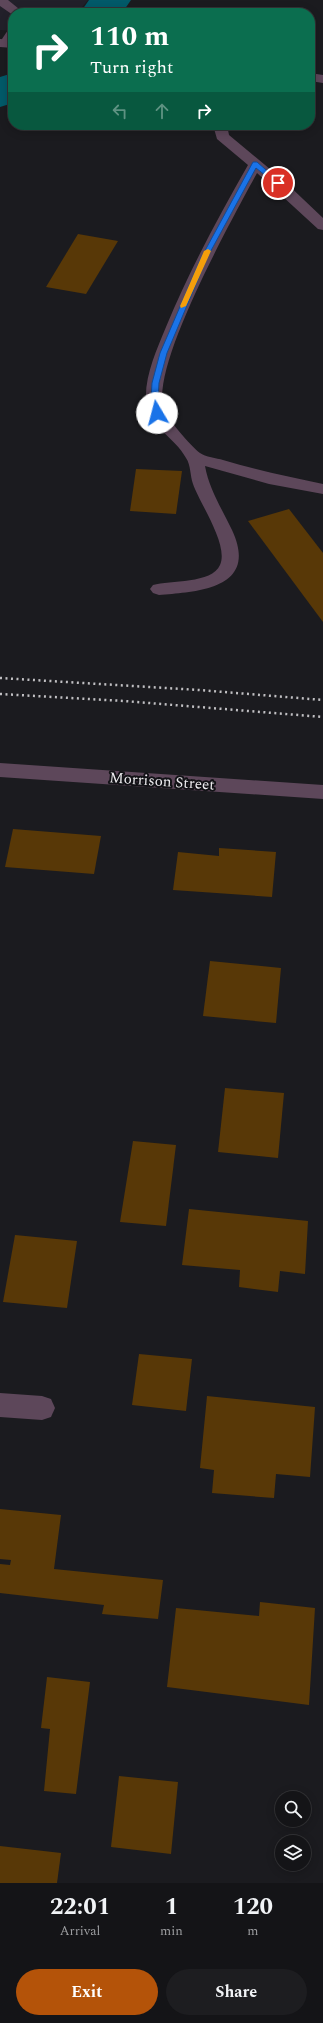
<!DOCTYPE html>
<html lang="en">
<head>
<meta charset="utf-8">
<style>
	:root { --surface:#141417; --page:#1d1d20; --text:#f1f3f6; --muted:#9d9ea1; --line:#333336; --accent:#b45309 }
	body { margin:0; font-family:Spectral,serif; background:var(--page); color:var(--text); height:100vh; display:flex; flex-direction:column; font-size:15px; white-space:nowrap }
	* { box-sizing:border-box; margin:0 }
	p { font-size:13px; color:var(--muted) }
	.icon { flex:none; width:22px; height:22px; fill:none; stroke:currentColor; stroke-width:2; stroke-linecap:round; stroke-linejoin:round }
	.map { position:relative; height:1883px; overflow:hidden }
	.side { display:flex; flex-direction:column; background:var(--surface); flex:1 }
	.side>* { flex:none }
	.top-card { position:absolute; left:8px; top:8px; width:307px; height:122px; border-radius:16px; box-shadow:0 2px 10px #0003,0 0 0 1px var(--line); background:#0b6e4f; color:#fff; overflow:hidden }
	.buttons { position:absolute; left:275px; top:1791px; display:grid; gap:8px }
	.buttons a { display:grid; place-items:center; width:36px; height:36px; border-radius:50%; background:var(--surface); box-shadow:0 2px 10px #0003,0 0 0 1px var(--line); font-size:20px }
	.pin { position:absolute; display:grid; place-items:center; width:34px; height:34px; color:#fff; margin:-17px; border:2px solid #fff; border-radius:50%; box-shadow:0 1px 4px #0007 }
	.me { position:absolute; width:44px; margin:-22px; rotate:352deg; stroke-linejoin:round; filter:drop-shadow(0 0 3px #0008) }
	.turn { display:flex; align-items:center; gap:14px; height:84px; padding:0 16px; font-size:18px }
	.turn .icon { width:52px; height:52px; stroke-width:2.5 }
	.turn b { display:block; font-size:28px; line-height:34px }
	.lanes { display:flex; align-items:center; height:38px; padding:0 16px; background:#0003; justify-content:center; gap:20px; direction:ltr }
	.lanes .off { opacity:.35 }
	.eta { display:flex; justify-content:space-evenly; align-items:center; height:68px; text-align:center }
	.eta b { font-size:24px; font-weight:700; line-height:28px }
	.primary-button { display:flex; gap:8px; margin-top:auto; padding:8px 16px }
	.primary-button a { flex:1; height:46px; border-radius:24px; background:var(--accent); color:#fff; font-size:16px; font-weight:700; line-height:46px; text-align:center }
	.primary-button a+a { background:var(--page); color:var(--text) }
	.map>svg:first-child { display:block }
	.built { fill:#22202a }
	.lines { fill:none; stroke-linecap:round; stroke-linejoin:round }
	.river { fill:#025a69; fill-rule:evenodd }
	.building { fill:#583807 }
	.service { fill:#5d475a; fill-rule:evenodd }
	.minor { fill:#5d475a; fill-rule:evenodd }
	.tertiary { fill:#5d475a; fill-rule:evenodd }
	.rail { stroke:#c1c0c3; stroke-width:2.5; stroke-dasharray:2 3.5; stroke-linecap:butt }
	.route { fill:#1a73e8; stroke:#114b97 }
	.slow { fill:#f59e0b }
	.labels { text-anchor:middle; stroke-width:4; stroke-linejoin:round; paint-order:stroke }
	.street-label { font-size:15px; fill:#edecef; stroke:#121216 }
</style>
</head>
<body>
<div class="map">
<svg width="323" height="1883" viewBox="0 0 323 1883">
	<rect width="100%" height="100%" fill="#1b1b1f"/>
	<path class="built" d="M0,0H88L77,13H13V31L0,30Z"/>
	<g class="lines">
		<g class="river">
			<path d="M89,0H131L122,13H80Z"/>
			<path d="M13,73V103L0,107V77Z"/>
		</g>
	</g>
	<g class="building">
		<path d="M78,234L118,241L86,294L46,287Z"/>
		<path d="M136,469L182,471L176,514L130,511Z"/>
		<path d="M289,509L323,553V622L248,521Z"/>
		<path d="M13,829L101,836L94,874L5,867Z"/>
		<path d="M219,848L276,852L272,897L173,890L178,852L219,856Z"/>
		<path d="M210,961L281,968L276,1023L203,1016Z"/>
		<path d="M225,1088L284,1093L278,1158L218,1152Z"/>
		<path d="M133,1141L176,1145L166,1226L120,1222Z"/>
		<path d="M189,1209L308,1221L305,1274L280,1271L278,1292L239,1287L240,1270L182,1265Z"/>
		<path d="M15,1235L77,1241L67,1308L3,1302Z"/>
		<path d="M139,1354L192,1359L186,1411L132,1405Z"/>
		<path d="M207,1396L315,1407L310,1477L276,1474L274,1498L212,1493L214,1470L200,1468Z"/>
		<path d="M0,1509L61,1515L54,1569L163,1580L158,1619L102,1614L104,1605L0,1593V1564L10,1565L11,1560L0,1559Z"/>
		<path d="M260,1602L315,1608L309,1705L167,1687L176,1608L259,1616Z"/>
		<path d="M47,1677L90,1682L76,1794L44,1791L50,1729L41,1728Z"/>
		<path d="M119,1776L178,1782L171,1854L111,1847Z"/>
		<path d="M0,1846L61,1853L57,1883H0Z"/>
	</g>
	<g class="lines">
		<g class="service">
			<path d="M0,0H8L24,13H13V15L0,6Z"/>
			<path d="M13,29V42L11,46H1L0,42L8,30Z"/>
			<path d="M213,125H227L229,135L283,180L323,218V230L318,229L257,173C233,218 153,360 163,406C165,417 191,446 200,453C205,457 217,458 223,460C256,470 289,477 323,484V494L269,484L205,466C209,489 222,509 232,530C259,588 200,592 159,595L153,593L150,589L153,585C170,580 212,584 220,565C229,545 200,504 193,484C190,476 191,465 186,458C175,437 147,426 146,399C145,375 157,349 166,327C189,271 218,218 248,165L217,139Z"/>
		</g>
		<g class="minor">
			<path d="M0,763L323,785V799L0,777Z"/>
			<path d="M0,1393L42,1396L51,1399L55,1408L51,1417L42,1420L0,1417Z"/>
		</g>
		<g class="tertiary">
			<path d="M0,39L13,40V48L0,47Z"/>
			<path d="M310,73L323,75V83L310,81Z"/>
		</g>
		<g class="rail">
			<path d="M0,678L199,690L323,700"/>
			<path d="M0,694L124,701L323,717"/>
		</g>
	</g>
	<path class="route" d="M253,162H257L281,183L276,184L256,168L207,258L167,353L159,383L158,401L161,413L155,415L151,401L152,383L160,353L201,258Z"/>
	<path class="slow" d="M208,249L211,251L186,306L181,308L180,306L204,251Z"/>
	<g class="labels">
		<g class="street-label">
			<text transform="translate(162 781) rotate(4)" y="5">Morrison Street</text>
		</g>
	</g>
</svg>
<div class="buttons">
<a><svg class="icon" aria-label="search" viewBox="0 0 24 24"><circle cx="10" cy="10" r="6"/><path d="M15 15l6 6"/></svg></a>
<a><svg class="icon" aria-label="layers" viewBox="0 0 24 24"><path d="M12 4l9 5-9 5-9-5zM3 14l9 5 9-5"/></svg></a>
</div>
<div class="pin" style="left:278px;top:183px;background:#d93025"><svg class="icon" aria-label="arrive" viewBox="0 0 24 24"><path d="M6 21V4h12l-3 4 3 4H6"/></svg></div>
<svg class="me" style="left:157px;top:413px" viewBox="-20 -20 40 40"><circle r="19" fill="#fff"/><path d="M0-13L10 11 0 6-10 11z" fill="#1a73e8"/></svg>
<div class="top-card">
<div class="turn"><svg class="icon" aria-label="right" viewBox="0 0 24 24"><path d="M7 20v-9h11M14 6l5 5-5 5"/></svg><div><b>110 m</b>Turn right</div></div>
<div class="lanes"><svg class="icon off" aria-label="left" viewBox="0 0 24 24"><path d="M17 20v-9H6M10 6l-5 5 5 5"/></svg><svg class="icon off" aria-label="ahead" viewBox="0 0 24 24"><path d="M12 20V5M6 11l6-6 6 6"/></svg><svg class="icon" aria-label="right" viewBox="0 0 24 24"><path d="M7 20v-9h11M14 6l5 5-5 5"/></svg></div>
</div>
</div>
<section class="side">
<div class="eta">
<div><b>22:01</b><p>Arrival</p></div>
<div><b>1</b><p>min</p></div>
<div><b>120</b><p>m</p></div>
</div>
<div class="primary-button"><a>Exit</a><a>Share</a></div>
</section>
</body>
</html>
